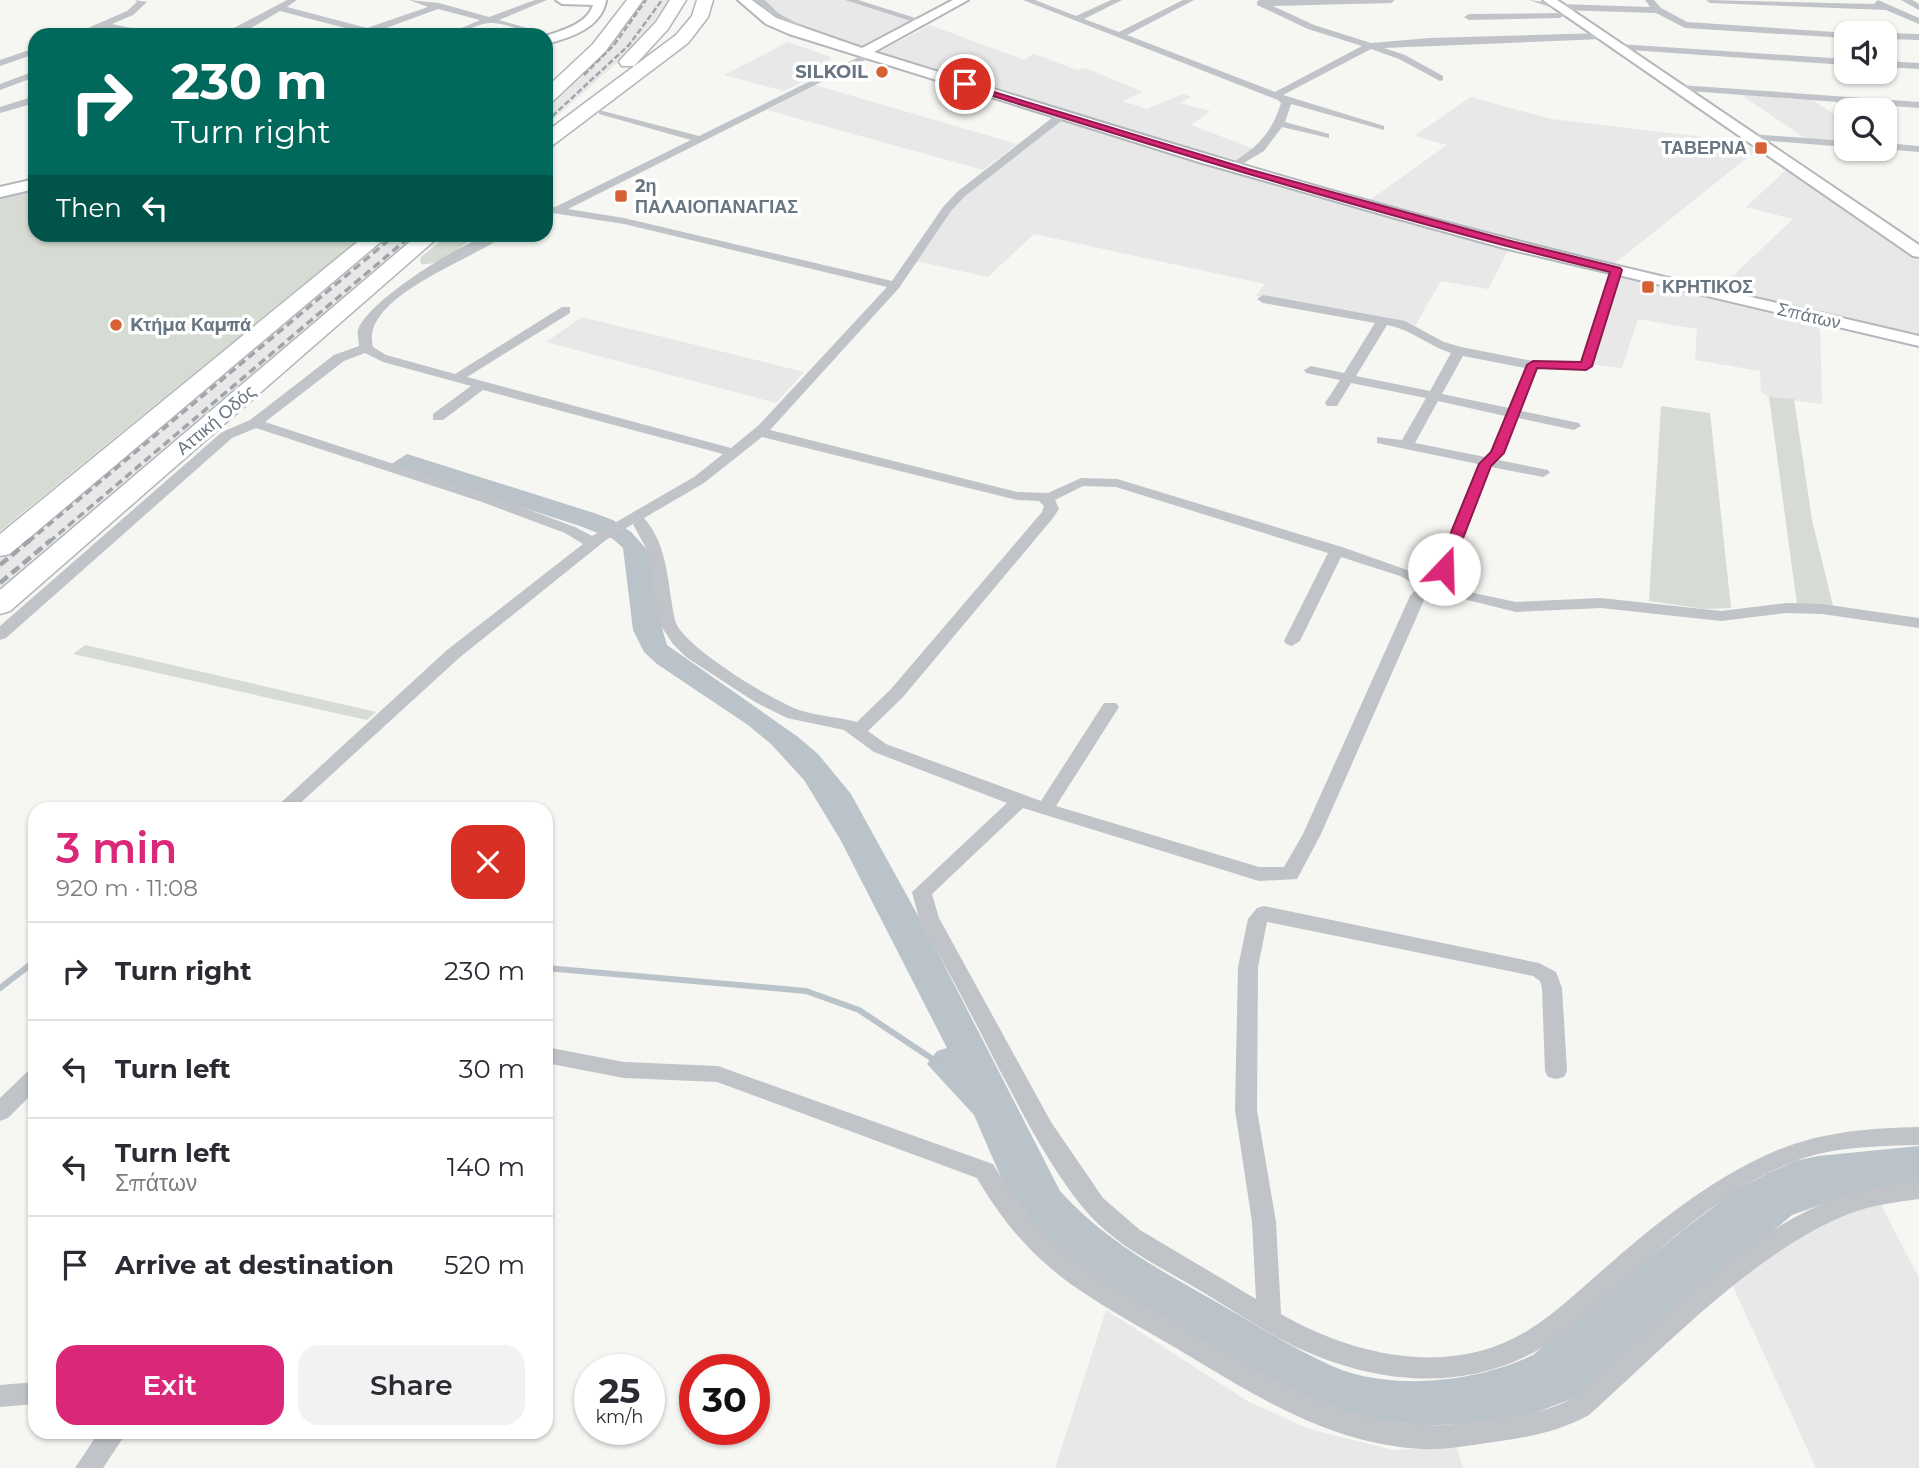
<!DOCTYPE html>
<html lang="en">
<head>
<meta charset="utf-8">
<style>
	:root { --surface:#fff; --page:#f2f2f3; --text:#2b2b33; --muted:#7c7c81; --line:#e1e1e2; --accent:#db2777 }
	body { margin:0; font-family:Montserrat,sans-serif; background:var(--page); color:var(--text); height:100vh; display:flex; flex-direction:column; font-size:26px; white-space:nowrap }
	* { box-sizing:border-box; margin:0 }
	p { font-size:23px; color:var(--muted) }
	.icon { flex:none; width:38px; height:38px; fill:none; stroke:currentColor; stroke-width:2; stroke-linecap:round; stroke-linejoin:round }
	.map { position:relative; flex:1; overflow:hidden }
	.details { position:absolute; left:28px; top:802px; width:525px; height:637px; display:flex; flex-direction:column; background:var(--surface); border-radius:21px; box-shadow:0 2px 5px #0004 }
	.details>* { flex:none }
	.hud { position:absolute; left:28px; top:28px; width:525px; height:214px; border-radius:21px; box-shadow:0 2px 5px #0004; background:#00695c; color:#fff; overflow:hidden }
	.controls { position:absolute; left:1834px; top:21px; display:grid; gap:14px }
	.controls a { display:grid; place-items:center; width:63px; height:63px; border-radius:14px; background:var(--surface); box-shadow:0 2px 5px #0004; font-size:35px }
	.speed { position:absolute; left:574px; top:1354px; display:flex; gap:14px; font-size:35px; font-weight:700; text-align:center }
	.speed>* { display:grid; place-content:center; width:91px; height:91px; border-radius:50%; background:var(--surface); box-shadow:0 2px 5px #0004; line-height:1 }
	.speed small { font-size:18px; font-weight:400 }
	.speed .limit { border:10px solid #d22; background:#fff; color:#111 }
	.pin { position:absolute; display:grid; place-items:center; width:60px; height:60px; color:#fff; margin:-30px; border:4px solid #fff; border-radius:50%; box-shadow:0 2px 7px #0007 }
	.me { position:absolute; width:77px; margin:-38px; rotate:21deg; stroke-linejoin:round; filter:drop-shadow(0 0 5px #0008) }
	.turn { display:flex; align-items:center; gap:24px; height:147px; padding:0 28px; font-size:32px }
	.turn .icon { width:91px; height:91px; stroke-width:2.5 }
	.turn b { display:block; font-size:49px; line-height:60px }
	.then { display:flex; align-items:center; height:66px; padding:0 28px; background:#0003; gap:14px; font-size:26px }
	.round { display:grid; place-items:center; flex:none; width:74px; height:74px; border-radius:21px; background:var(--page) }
	.headline { display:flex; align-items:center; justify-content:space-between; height:119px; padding:0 28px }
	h1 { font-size:42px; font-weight:600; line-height:52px; color:var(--accent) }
	.button { display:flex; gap:14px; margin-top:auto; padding:14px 28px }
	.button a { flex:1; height:80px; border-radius:21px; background:var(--accent); color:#fff; font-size:28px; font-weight:600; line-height:80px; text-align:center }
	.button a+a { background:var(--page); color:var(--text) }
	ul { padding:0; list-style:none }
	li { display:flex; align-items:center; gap:21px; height:98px; padding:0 28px; border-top:2px solid var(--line) }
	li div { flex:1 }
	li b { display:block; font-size:26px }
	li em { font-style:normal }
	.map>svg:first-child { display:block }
	.built { fill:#e7e8e7 }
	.green { fill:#d6dbd3 }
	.water { fill:#bac3c9 }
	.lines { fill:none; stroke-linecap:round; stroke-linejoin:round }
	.stream { stroke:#bac3c9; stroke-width:6 }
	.secondary-casing { stroke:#b3b7bb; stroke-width:4 }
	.highway-casing { stroke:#b3b6b9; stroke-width:3 }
	.street { fill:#c0c3c7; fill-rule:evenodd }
	.secondary { fill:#fff; fill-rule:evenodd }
	.highway { fill:#fff; fill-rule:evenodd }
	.rail-far2 { stroke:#a0a5ab; stroke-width:2.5; stroke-dasharray:6 2.5; stroke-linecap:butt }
	.rail-far1 { stroke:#a0a5ab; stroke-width:3.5; stroke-dasharray:8 4.5; stroke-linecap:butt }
	.rail { stroke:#a0a5ab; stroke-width:4.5; stroke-dasharray:10 5; stroke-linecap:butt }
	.route { fill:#db2777; stroke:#8e194d; stroke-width:2 }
	.poi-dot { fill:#d56135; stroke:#fff; stroke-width:2.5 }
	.labels { text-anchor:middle; stroke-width:7; stroke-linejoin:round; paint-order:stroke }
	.far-poi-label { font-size:18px; font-weight:bold; fill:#687582; stroke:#fff; text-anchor:start }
	.far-street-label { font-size:18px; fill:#687582; stroke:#fff }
</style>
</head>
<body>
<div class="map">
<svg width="1919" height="1468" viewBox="0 0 1919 1468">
	<rect width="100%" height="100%" fill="#f6f6f3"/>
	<g class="built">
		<path d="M641,0H670L632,49L546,126V106Z"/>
		<path d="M764,0H845L910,21L860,47L806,30L772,10Z"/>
		<path d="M930,25L1024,60L1034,54L1077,70L1086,68L1143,92L1122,101L1147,109L1183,94L1191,97L1180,103L1210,111L1191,125L1257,150L1232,164L991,92L989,82L954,72H930L877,53Z"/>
		<path d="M788,42L828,56L831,59L806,74L812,77L784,91L724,75Z"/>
		<path d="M815,85L1017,144L983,170L767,110Z"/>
		<path d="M1740,94L1812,100L1846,122V142L1806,139Z"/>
		<path d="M1471,97L1551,119L1704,137L1758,149L1614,264L1518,242L1367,202L1447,145L1414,136Z"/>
		<path d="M1061,120L1298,190L1509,249L1488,289L1441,281L1414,328L1403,322L1256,296L1265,284L1034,234L988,277L916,261L952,207L979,182Z"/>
		<path d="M1787,169L1919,260V337L1718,290L1793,219L1746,207Z"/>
		<path d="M392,235H423L0,593V559Z"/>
		<path d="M1618,275L1820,324L1822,404L1769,397L1761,392L1760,371L1695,360L1697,329L1638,319L1622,368L1590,364Z"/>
		<path d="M582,317L804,372L776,403L546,342Z"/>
		<path d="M1879,1201L1919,1278V1468H1816L1731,1282L1809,1228Z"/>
		<path d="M1106,1310L1249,1402L1309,1429L1393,1450L1457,1448L1463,1468H1055Z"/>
	</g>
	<g class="green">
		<path d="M35,187V234L364,235L0,531V194Z"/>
		<path d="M448,235H475C464,246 438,267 421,264L420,258Z"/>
		<path d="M1769,397L1794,399L1812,520L1833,606L1797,604Z"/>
		<path d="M1661,406L1710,413L1731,608L1705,609L1649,601Z"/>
		<path d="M85,645L376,712L367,720L73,654Z"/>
	</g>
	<path class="water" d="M407,454L594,513L613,520L631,532L650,553L659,618L667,645L798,737L818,754L851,794L933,943L1060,1191C1103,1239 1156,1268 1211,1299C1250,1321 1290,1347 1332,1366C1391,1392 1477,1382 1533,1355L1683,1230L1733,1192L1768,1173L1795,1161L1818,1156L1919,1146V1183L1831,1201L1792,1215L1574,1398L1532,1414L1473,1423L1424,1426L1355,1417L1296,1399L1102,1283L1050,1244L1003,1182L974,1115L927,1064L937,1051L947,1048L840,839L804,780L771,744L748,725L657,664L644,652L633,630L623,548L613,539L580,526L390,465Z"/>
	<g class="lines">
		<g class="stream">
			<path d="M546,968L806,991L859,1010L934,1060"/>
			<path d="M0,988L35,961"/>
		</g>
		<defs>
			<g id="secondary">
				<path d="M556,0H606V1C601,28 570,38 546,44V36C563,30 587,24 593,5L562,4Z"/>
				<path d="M738,0H752L776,18L862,48L953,0H968L874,52C1084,117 1293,183 1506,238C1643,274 1781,303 1919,336V346L1504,248L1388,216L1199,162L789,34L766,24Z"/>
				<path d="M1543,0H1557L1919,245V257L1913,256Z"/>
				<path d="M35,179V189L0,197V187Z"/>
			</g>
			<g id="highway">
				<path d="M627,0H643L605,52L552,102L546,103V88L593,44Z"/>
				<path d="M670,0H686L668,29L634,66H622L619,62L622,58L656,22Z"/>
				<path d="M697,0H713L708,17L688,43L553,145L546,147V132L676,35L692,16Z"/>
				<path d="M367,234H390L10,554L0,556V534Z"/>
				<path d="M419,234H442L10,611L0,614V590Z"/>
			</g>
		</defs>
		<use href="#secondary" class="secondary-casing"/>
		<use href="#highway" class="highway-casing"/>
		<g class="street">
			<path d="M135,0L147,2L133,15L112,24L164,35C144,35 125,29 106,28C95,28 84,35 72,35L127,11L137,2Z"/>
			<path d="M287,0H297L287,7L367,28L428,7L409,0L439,3L489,17L535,0H547L499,20L551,35L546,38V35C528,35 506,22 490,23C474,24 462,35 445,35L480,20L438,9L378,31L388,35H372L280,11L239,35H229L232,29Z"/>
			<path d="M756,0H765L778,13L811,31L803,33L772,17Z"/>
			<path d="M845,0H858L928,22L920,24Z"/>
			<path d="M1023,0H1035L1076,16L1111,0H1122L1084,19L1119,32L1183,0H1194L1127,35L1275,92L1362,46L1308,29L1257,5V1L1260,0H1395L1391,3L1273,6L1314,25L1371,43L1430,38L1602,33L1607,36L1602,39L1384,48L1405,55L1443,76V80L1440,81L1399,59L1371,49L1283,95L1384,126V130L1291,104L1285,122L1329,134V138L1282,127L1264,151L1232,170L1228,169V165C1256,149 1272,133 1281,103L1278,100Z"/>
			<path d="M1529,0L1559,4L1650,7L1645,0H1654L1661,8L1687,22L1849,33H1846V38L1685,28L1656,13L1559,10Z"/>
			<path d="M1706,0L1874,4L1878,0L1919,18V24L1886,10L1710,3Z"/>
			<path d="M1901,0H1912L1919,4V10Z"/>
			<path d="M1563,13L1565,15L1560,18L1469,20L1464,17L1469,14Z"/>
			<path d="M1885,33L1919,34V40L1885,39Z"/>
			<path d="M1619,44L1846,59V65L1616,49L1614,47Z"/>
			<path d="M35,48V54L0,66V60Z"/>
			<path d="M861,56L869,58L568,209L624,218L892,281L943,207L957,192L1057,114H1065V118L965,196L951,211L899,288L770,430L1017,492L1048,493L1081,478L1117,479L1342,547L1427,577L1437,567L1478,464L1377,443V437L1402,440L1426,398L1351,383L1337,406H1327L1325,403L1340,380L1306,373L1304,370L1311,366L1344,373L1375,323L1263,303L1257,299L1263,295L1405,321L1444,342L1461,347L1533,361L1581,362L1610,270L1616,266L1622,270L1593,366L1586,370L1538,369L1521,411L1579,423L1581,426L1574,430L1518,418L1504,453L1498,460L1548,470L1550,473L1543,477L1491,467L1452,569L1439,583L1450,588L1516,602L1601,598L1721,611L1787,603L1822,604L1919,618V628L1822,614L1787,613L1721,621L1601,608L1516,612L1431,591L1425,598L1321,834L1297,879L1259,881L1023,808L932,894L939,918L1051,1122L1103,1198L1140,1230L1256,1299L1252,1222L1235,1110L1238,967L1248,919L1257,908L1264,906L1539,963L1556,972L1562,988L1567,1071L1564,1077L1556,1079L1548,1077L1545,1071L1542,988L1540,981L1533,976L1267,922L1258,967L1257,1110L1276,1222L1281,1314C1354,1356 1451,1378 1527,1331C1558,1312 1585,1285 1613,1261C1658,1222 1706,1184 1760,1158C1810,1133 1863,1128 1919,1127V1145C1881,1146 1841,1146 1804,1158C1740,1179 1682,1229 1633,1273C1604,1298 1576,1327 1543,1347C1466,1394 1375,1384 1296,1347C1263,1331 1233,1310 1201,1291C1161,1267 1115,1246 1085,1210C1048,1165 1022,1112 995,1061C971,1013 945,965 919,918L912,892L1007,803L874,752L844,730L787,718L755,702L686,657L673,644L659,623L648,552L633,524L606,540L459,658L295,808H275L447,650L583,544L565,533L482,502L256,428L232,438L6,638L0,640V626L222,432L250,420L334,355L359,346C359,342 357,335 358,330C366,302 462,242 490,235C495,234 501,234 506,234C476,259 359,296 373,347L386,355L455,374L562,307H570V313L467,377L731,448L759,425L887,287L624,224L546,212V206L555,207L691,140L599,114V110L699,136ZM1387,325C1410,329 1429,346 1451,353L1430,391L1356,376ZM365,353L383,362L471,386L433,414V420H443L483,390L723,454L694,477L592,536L575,527L492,496L265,422L344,361ZM1463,356L1525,368L1509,408L1442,394ZM1438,401L1505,416L1491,451L1485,457L1415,443ZM762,437L1017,500L1039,501L1044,506L1042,512L891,689L857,722C838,717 817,716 799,710C773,701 680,645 675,620C667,584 669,547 644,518L704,483ZM1083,486L1116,487L1328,553L1284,641L1286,644L1292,646L1300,641L1341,557L1400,576L1419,586L1410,596L1303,834L1284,867H1259L1056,806L1119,707L1116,703H1104L1041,801L886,744L868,731L903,697L1053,518L1059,509L1055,500Z"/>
			<path d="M1885,61L1919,63V69L1885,67Z"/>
			<path d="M35,71V77L0,90V84Z"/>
			<path d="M1680,85L1919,102V108L1676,90V86Z"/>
			<path d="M35,96V103L0,113V107Z"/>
			<path d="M1750,134L1846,141V147L1746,139V135Z"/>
			<path d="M1885,143L1919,146V152L1883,149Z"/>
			<path d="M546,1047L624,1062L718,1066L993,1164C1047,1255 1100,1279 1188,1330C1262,1373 1333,1419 1421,1425C1444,1427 1467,1422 1490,1419C1519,1416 1545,1413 1571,1399C1642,1337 1726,1250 1811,1209C1845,1193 1881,1185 1919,1181V1199C1896,1202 1873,1205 1851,1213C1757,1249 1664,1348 1589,1415C1556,1433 1524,1438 1487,1443C1466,1446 1445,1450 1424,1449C1329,1445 1249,1392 1171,1345C1083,1294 1030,1269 977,1178L717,1082L624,1078L546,1063Z"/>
			<path d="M35,1070V1091L8,1118L0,1121V1098L27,1072Z"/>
			<path d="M35,1382V1404L0,1407V1385Z"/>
			<path d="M99,1432H127L103,1468H75Z"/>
		</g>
		<use href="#secondary" class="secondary"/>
		<use href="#highway" class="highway"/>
		<g class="rail-far2">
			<path d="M584,75L614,45L646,0"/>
			<path d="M546,122L629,45L662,0"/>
		</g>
		<g class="rail-far1">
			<path d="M28,542L396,234"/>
			<path d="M49,542L413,234"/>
		</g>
		<g class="rail">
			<path d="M0,565L30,540"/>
			<path d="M0,583L51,540"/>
		</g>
	</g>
	<path class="route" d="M961,82L1248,169L1507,240L1620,268L1622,270L1592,366L1586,370L1537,368L1504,453L1491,466L1451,569L1449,572H1439L1436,569L1479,464L1491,452L1527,365L1533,361L1581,362L1610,272C1391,219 1176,153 961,86Z"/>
	<g class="poi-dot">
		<circle cx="882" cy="72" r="7"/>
		<rect x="1754" y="141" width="14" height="14" rx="3.5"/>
		<rect x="614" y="189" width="14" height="14" rx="3.5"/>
		<rect x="1641" y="280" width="14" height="14" rx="3.5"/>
		<circle cx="116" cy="325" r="7"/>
	</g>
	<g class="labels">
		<g class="far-poi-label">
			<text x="868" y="78" text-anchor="end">SILKOIL</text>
			<text x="1747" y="154" text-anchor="end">ΤΑΒΕΡΝΑ</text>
			<text x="635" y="192">2η<tspan x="635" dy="21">ΠΑΛΑΙΟΠΑΝΑΓΙΑΣ</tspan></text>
			<text x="1662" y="293">ΚΡΗΤΙΚΟΣ</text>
			<text x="130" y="331">Kτήμα Καμπά</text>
		</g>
		<g class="far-street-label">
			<text transform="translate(1809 316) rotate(13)" y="6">Σπάτων</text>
			<text transform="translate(216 420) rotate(-40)" y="6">Αττική Οδός</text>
		</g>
	</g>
</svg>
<div class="controls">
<a><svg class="icon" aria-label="sound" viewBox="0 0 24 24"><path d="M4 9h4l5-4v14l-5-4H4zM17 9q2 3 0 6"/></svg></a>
<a><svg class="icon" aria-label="search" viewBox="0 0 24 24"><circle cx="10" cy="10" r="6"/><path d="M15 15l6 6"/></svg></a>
</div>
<div class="speed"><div>25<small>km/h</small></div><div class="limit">30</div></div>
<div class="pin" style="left:965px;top:84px;background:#d93025"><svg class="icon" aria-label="arrive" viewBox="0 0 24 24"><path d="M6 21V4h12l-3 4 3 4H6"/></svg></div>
<svg class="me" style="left:1444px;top:569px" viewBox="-20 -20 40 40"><circle r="19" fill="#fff"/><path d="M0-13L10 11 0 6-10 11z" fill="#db2777"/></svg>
<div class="hud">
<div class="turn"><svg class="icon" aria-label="right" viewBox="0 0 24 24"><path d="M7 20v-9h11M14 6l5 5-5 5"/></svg><div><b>230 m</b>Turn right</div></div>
<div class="then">Then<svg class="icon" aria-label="left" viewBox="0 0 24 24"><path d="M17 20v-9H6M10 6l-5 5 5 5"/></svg></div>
</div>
<section class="details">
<div class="headline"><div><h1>3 min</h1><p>920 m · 11:08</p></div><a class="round" style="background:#d93025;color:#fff"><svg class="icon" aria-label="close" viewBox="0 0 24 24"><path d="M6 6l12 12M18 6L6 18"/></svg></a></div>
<ul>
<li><svg class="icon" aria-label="right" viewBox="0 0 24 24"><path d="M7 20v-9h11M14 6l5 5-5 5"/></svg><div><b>Turn right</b></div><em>230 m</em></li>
<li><svg class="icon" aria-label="left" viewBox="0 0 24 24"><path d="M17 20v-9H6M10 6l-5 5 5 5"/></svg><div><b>Turn left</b></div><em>30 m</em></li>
<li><svg class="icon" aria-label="left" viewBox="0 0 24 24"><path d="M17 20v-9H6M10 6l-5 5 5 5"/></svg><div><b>Turn left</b><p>Σπάτων</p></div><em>140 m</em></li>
<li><svg class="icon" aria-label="arrive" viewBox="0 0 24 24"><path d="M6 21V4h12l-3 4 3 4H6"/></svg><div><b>Arrive at destination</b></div><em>520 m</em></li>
</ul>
<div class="button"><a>Exit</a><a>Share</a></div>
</section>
</div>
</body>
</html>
